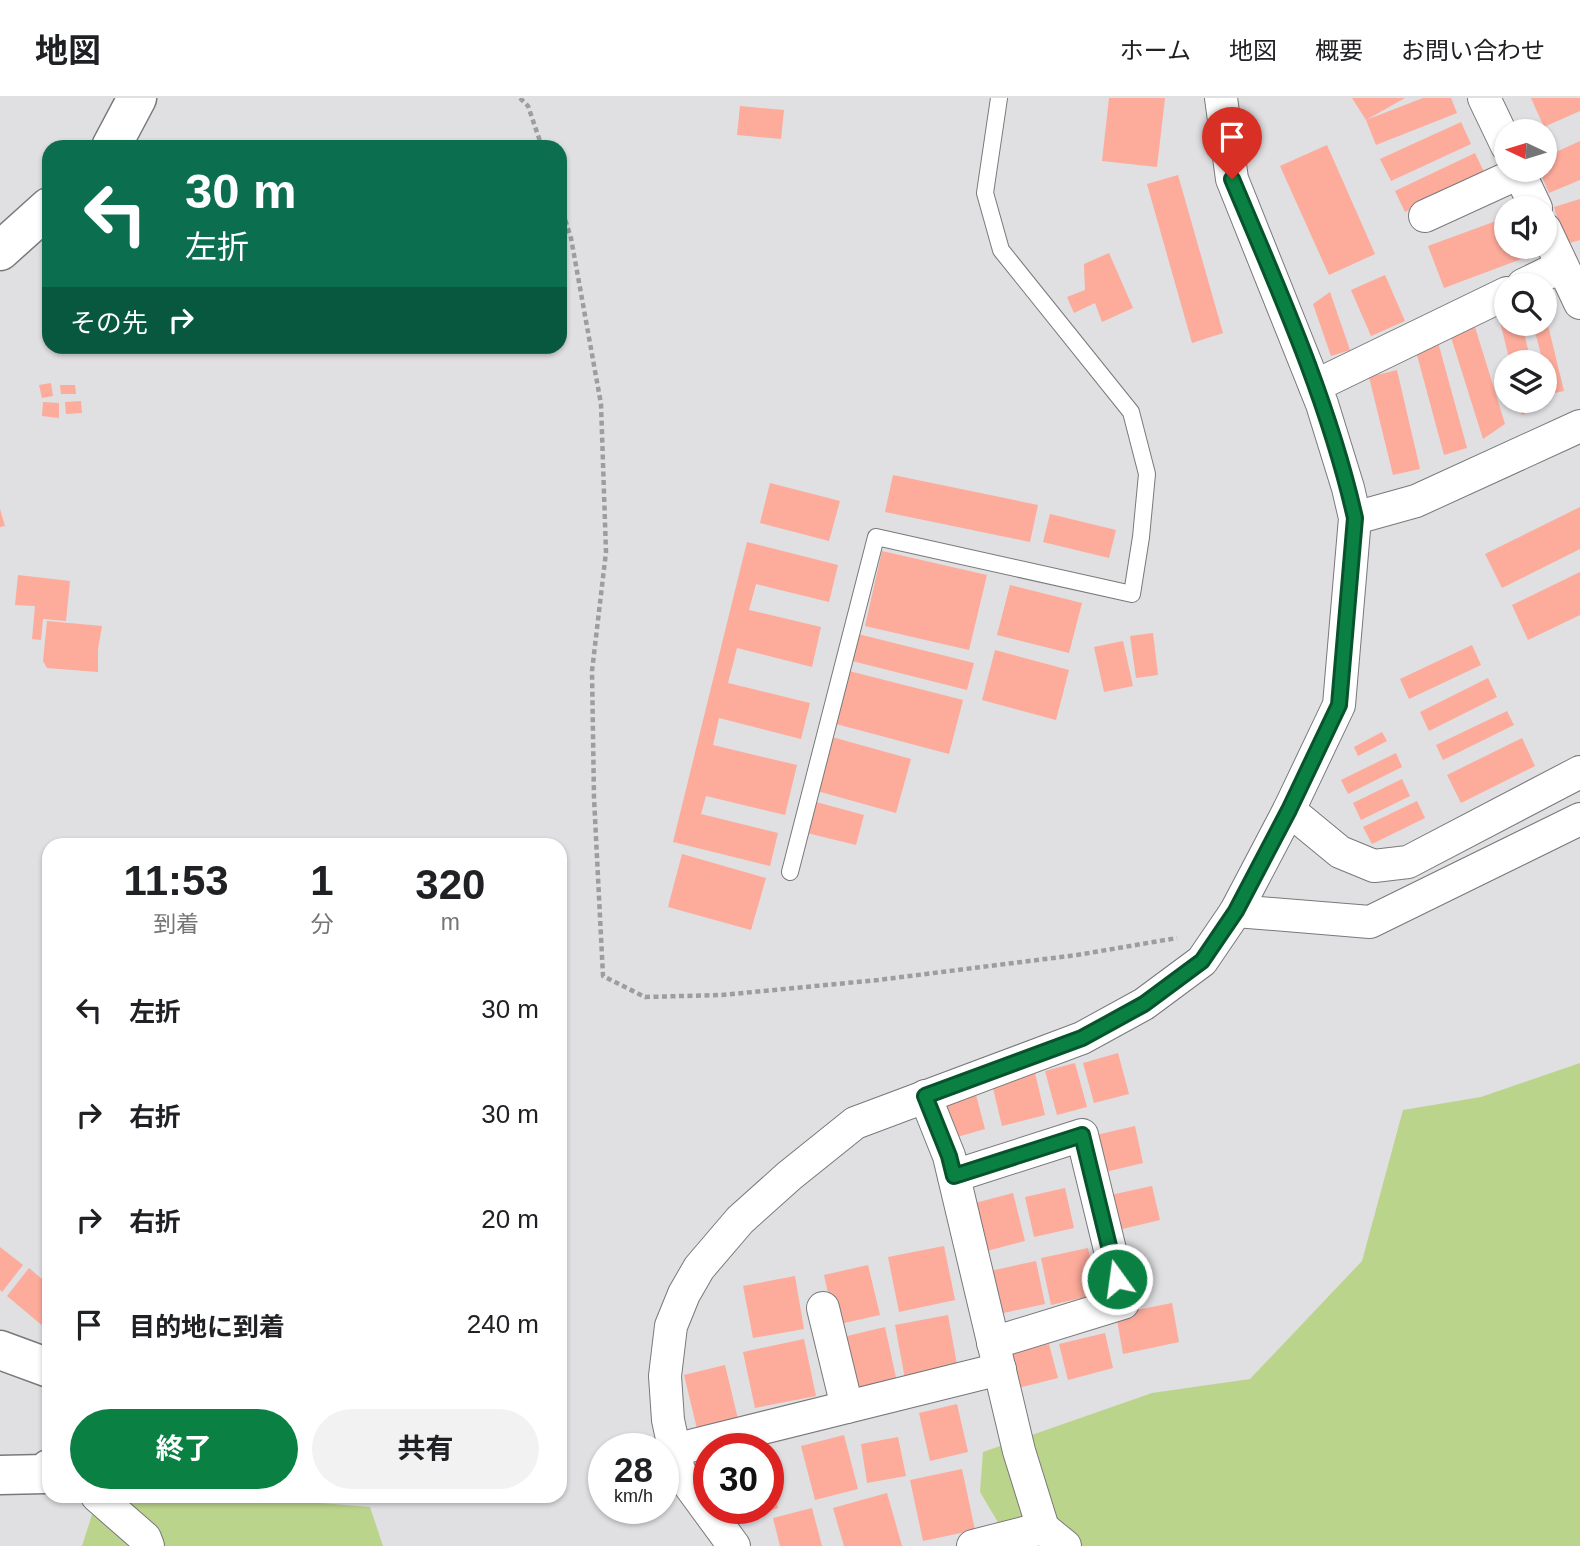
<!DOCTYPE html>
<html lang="ja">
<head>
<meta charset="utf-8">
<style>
	:root { --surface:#fff; --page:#f2f2f2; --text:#202124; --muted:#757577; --line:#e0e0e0; --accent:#0b8043 }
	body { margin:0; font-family:Arial,"Noto Sans JP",sans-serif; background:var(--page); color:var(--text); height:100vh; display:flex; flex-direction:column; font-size:26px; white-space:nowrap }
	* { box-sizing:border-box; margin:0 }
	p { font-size:23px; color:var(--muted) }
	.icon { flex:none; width:38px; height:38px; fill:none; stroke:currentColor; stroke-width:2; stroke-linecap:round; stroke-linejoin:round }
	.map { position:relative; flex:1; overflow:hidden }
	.panel { position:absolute; left:42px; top:740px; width:525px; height:665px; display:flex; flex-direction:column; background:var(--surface); border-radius:21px; box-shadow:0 2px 5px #0004 }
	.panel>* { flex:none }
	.hud { position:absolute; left:42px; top:42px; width:525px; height:214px; border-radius:21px; box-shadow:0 2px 5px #0004; background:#0b6e4f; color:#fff; overflow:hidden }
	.needle { width:46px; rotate:274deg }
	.fabs { position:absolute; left:1494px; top:21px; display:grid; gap:14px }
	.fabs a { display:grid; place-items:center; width:63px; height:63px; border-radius:50%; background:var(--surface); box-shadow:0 2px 5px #0004; font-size:35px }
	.speed { position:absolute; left:588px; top:1335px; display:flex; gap:14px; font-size:35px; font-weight:700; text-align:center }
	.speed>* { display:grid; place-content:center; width:91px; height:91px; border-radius:50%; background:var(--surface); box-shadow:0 2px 5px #0004; line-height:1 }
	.speed small { font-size:18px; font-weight:400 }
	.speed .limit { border:10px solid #d22; background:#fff; color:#111 }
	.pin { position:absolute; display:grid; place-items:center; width:60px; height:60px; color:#fff; margin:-72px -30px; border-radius:50% 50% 50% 0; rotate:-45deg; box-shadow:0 0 7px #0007 }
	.pin .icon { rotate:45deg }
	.me { position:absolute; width:77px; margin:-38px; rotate:346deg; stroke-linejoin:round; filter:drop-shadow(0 0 5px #0008) }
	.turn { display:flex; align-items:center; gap:24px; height:147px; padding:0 28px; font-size:32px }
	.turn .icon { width:91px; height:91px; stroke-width:2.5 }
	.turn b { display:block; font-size:49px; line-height:60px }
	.then { display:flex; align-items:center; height:66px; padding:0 28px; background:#0003; gap:14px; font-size:26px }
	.eta { display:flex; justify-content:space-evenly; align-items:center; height:119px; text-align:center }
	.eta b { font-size:42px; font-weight:700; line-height:49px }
	.primary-button { display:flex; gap:14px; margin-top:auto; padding:14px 28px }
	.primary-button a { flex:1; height:80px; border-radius:42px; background:var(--accent); color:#fff; font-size:28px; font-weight:700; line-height:80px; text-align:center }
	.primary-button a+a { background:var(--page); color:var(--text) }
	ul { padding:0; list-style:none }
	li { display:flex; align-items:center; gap:21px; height:105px; padding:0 28px }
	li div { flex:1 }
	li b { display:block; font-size:26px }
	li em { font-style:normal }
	header { display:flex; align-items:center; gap:42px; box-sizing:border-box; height:98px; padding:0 35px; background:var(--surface); border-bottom:2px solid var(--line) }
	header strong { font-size:33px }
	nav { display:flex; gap:38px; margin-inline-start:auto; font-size:24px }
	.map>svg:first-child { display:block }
	.green { fill:#bbd48b }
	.building { fill:#fdab9b }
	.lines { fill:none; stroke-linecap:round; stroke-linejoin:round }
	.lane-casing { stroke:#79787b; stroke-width:18 }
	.street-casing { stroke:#79787b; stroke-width:34 }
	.secondary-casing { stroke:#79787b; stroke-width:41 }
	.path { stroke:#9d9d9f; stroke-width:4.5; stroke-dasharray:5 3.5; stroke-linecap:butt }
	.lane { stroke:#fff; stroke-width:16 }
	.street { stroke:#fff; stroke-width:32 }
	.secondary { stroke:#fff; stroke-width:38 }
	.route-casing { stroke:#07532c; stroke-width:18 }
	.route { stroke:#0b8043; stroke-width:12 }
</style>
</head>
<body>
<header>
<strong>地図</strong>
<nav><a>ホーム</a><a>地図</a><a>概要</a><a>お問い合わせ</a></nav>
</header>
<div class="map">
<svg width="1580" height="1448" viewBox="0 0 1580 1448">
	<rect width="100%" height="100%" fill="#e0dfe2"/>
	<g class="green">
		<path d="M1580,965V1448H1012L980,1394L983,1354L1152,1295L1250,1281L1362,1163L1403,1012L1481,999Z"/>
		<path d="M98,1398H233L370,1409L383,1448H82Z"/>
	</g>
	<g class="building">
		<path d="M1109,0H1165L1157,69L1102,63Z"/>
		<path d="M1352,0H1405L1366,22L1423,0H1451L1457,15L1376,47L1366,22Z"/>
		<path d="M1531,0H1580V13L1544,29Z"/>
		<path d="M740,8L784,12L781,41L737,37Z"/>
		<path d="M1461,24L1471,46L1391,83L1380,61Z"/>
		<path d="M1580,43V82L1549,95L1539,72H1545V59Z"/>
		<path d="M1327,47L1375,156L1329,177L1280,68Z"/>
		<path d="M1475,55L1485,76L1405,114L1395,93Z"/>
		<path d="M1178,77L1223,235L1192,245L1147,86Z"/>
		<path d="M1580,101V142L1566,146L1554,109Z"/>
		<path d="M1507,119V149H1524L1527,159L1444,190L1428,148Z"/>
		<path d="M1109,155L1133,210L1102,224L1095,205L1074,215L1067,199L1085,192L1084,166Z"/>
		<path d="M1385,177L1405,223L1371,238L1351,192Z"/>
		<path d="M1330,194L1350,252L1331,258L1313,206Z"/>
		<path d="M1507,215V226H1522L1531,264H1510L1499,220Z"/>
		<path d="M1546,219L1564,293L1550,296L1545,275V264H1543L1533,226H1545Z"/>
		<path d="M1475,229L1505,326L1483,341L1450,236Z"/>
		<path d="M1438,244L1467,350L1444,357L1417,257Z"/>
		<path d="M1397,272L1420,371L1393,377L1369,279Z"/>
		<path d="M51,285L53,298L42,300L39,287Z"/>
		<path d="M60,287H75L76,296H61Z"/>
		<path d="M81,303L82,315L66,316L65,304Z"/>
		<path d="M1518,303H1540L1541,306L1522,317Z"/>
		<path d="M43,304L59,305V320L42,318Z"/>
		<path d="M893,377L1038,407L1030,444L885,414Z"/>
		<path d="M770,385L840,403L829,443L760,425Z"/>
		<path d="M1580,409V451L1502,490L1485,456Z"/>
		<path d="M0,411L5,428L0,429Z"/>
		<path d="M1050,416L1116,432L1109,460L1043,444Z"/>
		<path d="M747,444L838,467L829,504L756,486L749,512L821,529L812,569L737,550L728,585L810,605L801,641L719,620L713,647L797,667L785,717L706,698L701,716L778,735L770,768L673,744Z"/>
		<path d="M882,453L987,477L969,552L865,528Z"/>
		<path d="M1580,474V517L1528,542L1512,507Z"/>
		<path d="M18,477L70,483L66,523L43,521L41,542L32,541L35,508L15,507Z"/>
		<path d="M1010,487L1082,505L1069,555L997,537Z"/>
		<path d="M47,523L102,528L98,551V574L47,570L43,563Z"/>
		<path d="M1153,535L1158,577L1136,580L1130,538Z"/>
		<path d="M858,536L974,565L967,592L852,563Z"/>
		<path d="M1123,543L1133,588L1104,594L1094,549Z"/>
		<path d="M1472,547L1481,567L1409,601L1400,581Z"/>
		<path d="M995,552L1069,572L1056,622L982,602Z"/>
		<path d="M849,573L963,602L949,656L836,626Z"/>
		<path d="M1488,580L1497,599L1429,633L1420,614Z"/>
		<path d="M1507,613L1514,627L1443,662L1436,647Z"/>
		<path d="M1382,634L1387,643L1358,658L1354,649Z"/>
		<path d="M832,639L911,661L896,715L817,693Z"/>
		<path d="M1522,640L1535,668L1461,705L1447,677Z"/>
		<path d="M1396,655L1402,669L1348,696L1341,682Z"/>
		<path d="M1402,681L1410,698L1361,722L1353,705Z"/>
		<path d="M1417,703L1425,720L1372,746L1363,729Z"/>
		<path d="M816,704L864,717L856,747L807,735Z"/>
		<path d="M682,756L766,780L751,832L668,809Z"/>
		<path d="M1118,955L1129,996L1094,1005L1083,965Z"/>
		<path d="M1075,965L1087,1009L1057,1017L1045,973Z"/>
		<path d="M1035,975L1045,1017L1002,1028L992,986Z"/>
		<path d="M975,993L985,1031L950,1041L939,1003Z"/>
		<path d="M1135,1028L1143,1065L1101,1075L1092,1038Z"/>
		<path d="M1152,1088L1160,1122L1114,1133L1106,1098Z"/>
		<path d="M1065,1090L1074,1130L1034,1139L1025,1099Z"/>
		<path d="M1013,1095L1025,1143L987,1153L975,1105Z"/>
		<path d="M944,1148L955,1202L899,1214L888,1159Z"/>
		<path d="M0,1149L23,1167L2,1194L0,1192Z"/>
		<path d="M1088,1150L1098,1196L1051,1207L1041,1160Z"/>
		<path d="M1036,1163L1045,1206L999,1216L990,1173Z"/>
		<path d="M868,1167L880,1217L835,1227L824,1177Z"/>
		<path d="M29,1170L49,1187V1222L44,1229L7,1198Z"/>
		<path d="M795,1178L804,1231L753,1240L743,1188Z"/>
		<path d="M1172,1205L1179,1244L1123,1256L1116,1216Z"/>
		<path d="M948,1217L958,1272L905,1281L895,1227Z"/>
		<path d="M885,1229L897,1284L855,1293L843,1239Z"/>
		<path d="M1105,1235L1113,1270L1068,1282L1059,1246Z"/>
		<path d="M804,1241L816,1298L755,1310L743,1254Z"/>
		<path d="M1049,1246L1058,1280L1018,1290L1009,1256Z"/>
		<path d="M725,1267L739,1325L698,1335L684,1277Z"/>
		<path d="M957,1306L968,1354L930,1363L919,1315Z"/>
		<path d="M844,1337L858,1391L815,1402L801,1348Z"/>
		<path d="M898,1339L906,1378L867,1385L861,1346Z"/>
		<path d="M962,1371L975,1432L923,1443L910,1382Z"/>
		<path d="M769,1380L778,1410L737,1422L734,1410H768Z"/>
		<path d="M887,1395L902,1448H844L833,1410Z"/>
		<path d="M812,1410L822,1448H780L773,1420Z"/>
	</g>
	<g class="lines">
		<defs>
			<path id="lane" d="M790,774L876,439L1132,496L1141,439L1147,376L1131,314L1001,152L985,95L999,0"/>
			<g id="street">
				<path d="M1484,0L1507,48"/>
				<path d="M1518,72L1536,110"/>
				<path d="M1425,118L1519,75"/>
				<path d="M1545,131L1580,205"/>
				<path d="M1523,187L1562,168"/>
				<path d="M1315,288L1507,195"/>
				<path d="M1355,420L1416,403L1580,328"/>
				<path d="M1289,712L1340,754L1374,768L1408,764L1580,674"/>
				<path d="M1236,813L1370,824L1580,721"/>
				<path d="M925,998L949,1058L1019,1353L1043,1430L1065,1448"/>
				<path d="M954,1078L1082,1037L1123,1205L993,1245"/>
				<path d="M823,1210L847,1309"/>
				<path d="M674,1352L1000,1271"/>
				<path d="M97,1398L145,1440L148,1448"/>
				<path d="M734,1448L679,1373L668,1322L665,1278L671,1228L684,1196L699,1170L740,1122L789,1078L855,1025L1082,940L1144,906L1202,863L1236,813L1289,712L1339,607L1355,420L1348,390L1322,306L1232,81L1221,0"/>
				<path d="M973,1448L1043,1430"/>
			</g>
			<g id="secondary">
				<path d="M111,49L137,0"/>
				<path d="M0,153L49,109"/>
				<path d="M0,1252L49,1270"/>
				<path d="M0,1377L45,1376L49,1371"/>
			</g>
		</defs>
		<use href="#lane" class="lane-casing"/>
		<use href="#street" class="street-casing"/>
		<use href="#secondary" class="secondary-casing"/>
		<g class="path">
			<path d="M520,0L528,8L542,49"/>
			<path d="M560,106L571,140L601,306L606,454L592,573L594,700L603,878L645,899L722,897L878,882L1077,857L1177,840"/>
		</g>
		<use href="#lane" class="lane"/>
		<use href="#street" class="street"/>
		<use href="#secondary" class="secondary"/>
	</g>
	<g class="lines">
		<defs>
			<path id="route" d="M1117,1181L1082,1037L954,1078L949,1058L925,998L1082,940L1144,906L1202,863L1236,813L1289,712L1339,607L1355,420C1329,304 1278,190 1232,81"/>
		</defs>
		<use href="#route" class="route-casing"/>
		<use href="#route" class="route"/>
	</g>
</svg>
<div class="fabs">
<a><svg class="needle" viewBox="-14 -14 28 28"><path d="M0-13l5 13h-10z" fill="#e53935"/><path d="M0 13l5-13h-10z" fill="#757577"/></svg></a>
<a><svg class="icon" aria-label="sound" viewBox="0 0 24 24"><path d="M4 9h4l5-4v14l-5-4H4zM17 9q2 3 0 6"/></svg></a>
<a><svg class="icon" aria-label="search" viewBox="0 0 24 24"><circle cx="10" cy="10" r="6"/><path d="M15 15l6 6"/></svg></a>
<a><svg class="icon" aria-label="layers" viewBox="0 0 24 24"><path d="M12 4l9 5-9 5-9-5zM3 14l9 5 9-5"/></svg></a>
</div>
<div class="speed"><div>28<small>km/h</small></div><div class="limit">30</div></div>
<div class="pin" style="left:1232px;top:81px;background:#d93025"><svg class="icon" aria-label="arrive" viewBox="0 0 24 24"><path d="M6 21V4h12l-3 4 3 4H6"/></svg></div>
<svg class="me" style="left:1117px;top:1181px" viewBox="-20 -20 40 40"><circle r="17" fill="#0b8043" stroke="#fff" stroke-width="3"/><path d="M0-11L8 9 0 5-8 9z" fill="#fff"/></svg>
<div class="hud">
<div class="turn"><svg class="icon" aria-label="left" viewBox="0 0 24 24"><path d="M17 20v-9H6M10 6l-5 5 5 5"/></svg><div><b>30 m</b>左折</div></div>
<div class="then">その先<svg class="icon" aria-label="right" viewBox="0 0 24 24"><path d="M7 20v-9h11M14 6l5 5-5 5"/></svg></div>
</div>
<section class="panel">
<div class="eta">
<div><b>11:53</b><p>到着</p></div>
<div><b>1</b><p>分</p></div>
<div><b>320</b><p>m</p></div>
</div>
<ul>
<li><svg class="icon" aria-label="left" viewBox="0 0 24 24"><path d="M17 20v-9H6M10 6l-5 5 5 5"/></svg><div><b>左折</b></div><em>30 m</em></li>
<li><svg class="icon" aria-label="right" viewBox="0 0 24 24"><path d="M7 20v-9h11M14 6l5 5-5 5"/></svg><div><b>右折</b></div><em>30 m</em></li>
<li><svg class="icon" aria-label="right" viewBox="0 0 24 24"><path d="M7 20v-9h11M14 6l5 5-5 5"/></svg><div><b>右折</b></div><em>20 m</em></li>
<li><svg class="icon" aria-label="arrive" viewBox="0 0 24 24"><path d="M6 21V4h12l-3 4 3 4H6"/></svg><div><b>目的地に到着</b></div><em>240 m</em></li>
</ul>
<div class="primary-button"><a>終了</a><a>共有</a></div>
</section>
</div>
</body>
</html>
